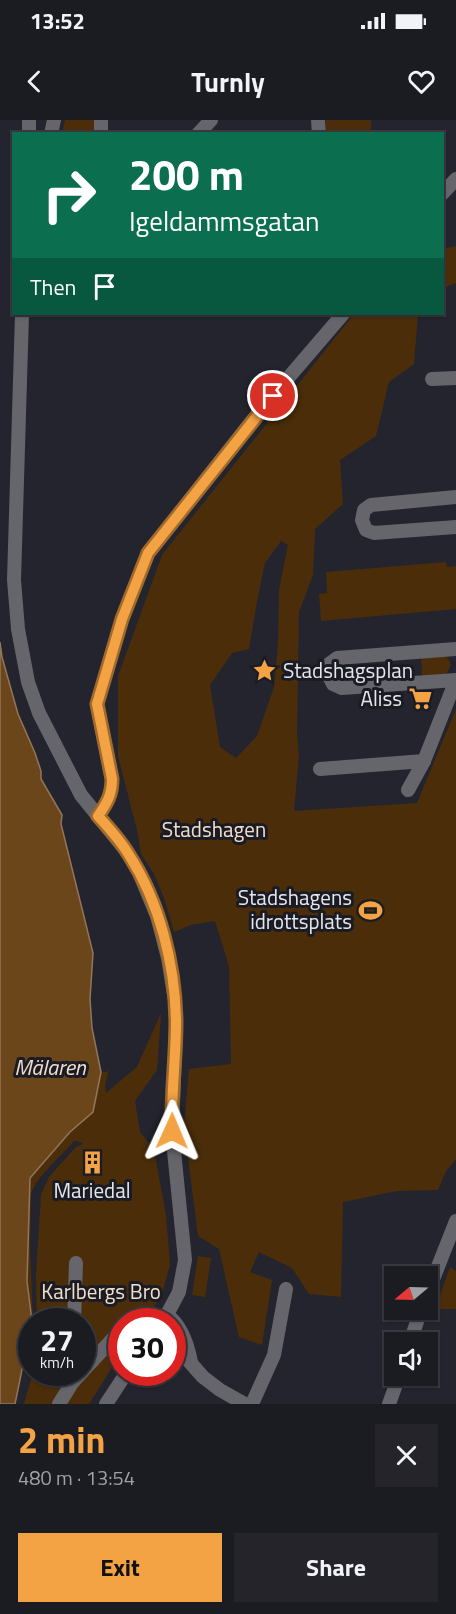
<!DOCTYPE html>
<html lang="en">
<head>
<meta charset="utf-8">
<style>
	:root { --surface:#1b1b22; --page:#24242a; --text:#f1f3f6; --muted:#a0a1a5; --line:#393940; --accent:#f4a344 }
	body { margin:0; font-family:"Titillium Web",sans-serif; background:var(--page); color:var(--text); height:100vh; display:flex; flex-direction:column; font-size:22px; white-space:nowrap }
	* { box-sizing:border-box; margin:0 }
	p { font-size:20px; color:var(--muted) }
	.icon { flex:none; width:33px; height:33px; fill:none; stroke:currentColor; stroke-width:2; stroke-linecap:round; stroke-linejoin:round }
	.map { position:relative; height:1284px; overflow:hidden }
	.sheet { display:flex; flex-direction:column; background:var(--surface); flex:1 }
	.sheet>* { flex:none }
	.top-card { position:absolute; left:12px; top:12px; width:432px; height:183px; border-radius:0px; box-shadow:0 2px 4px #0004,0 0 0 2px var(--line); background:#0b6e4f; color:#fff; overflow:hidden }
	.needle { width:39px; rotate:251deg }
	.controls { position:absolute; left:384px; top:1146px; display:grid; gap:12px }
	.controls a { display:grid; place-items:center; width:54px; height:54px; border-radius:0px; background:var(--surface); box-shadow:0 2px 4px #0004,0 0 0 2px var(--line); font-size:30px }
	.speed { position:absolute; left:18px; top:1188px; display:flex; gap:12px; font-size:30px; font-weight:700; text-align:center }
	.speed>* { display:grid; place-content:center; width:78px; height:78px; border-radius:50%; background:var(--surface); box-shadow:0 2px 4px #0004,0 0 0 2px var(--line); line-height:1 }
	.speed small { font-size:15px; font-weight:400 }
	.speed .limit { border:9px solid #d22; background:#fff; color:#111 }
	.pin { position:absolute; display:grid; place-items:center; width:51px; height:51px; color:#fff; margin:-26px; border:3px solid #fff; border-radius:50%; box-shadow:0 2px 6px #0007 }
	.me { position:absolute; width:66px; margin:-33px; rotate:1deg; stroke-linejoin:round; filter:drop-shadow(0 0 4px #0008) }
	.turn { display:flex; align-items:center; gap:21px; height:126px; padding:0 18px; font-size:27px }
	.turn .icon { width:78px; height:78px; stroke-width:2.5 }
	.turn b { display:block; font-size:42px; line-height:51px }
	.then { display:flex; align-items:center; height:57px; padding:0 18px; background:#0003; gap:12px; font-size:22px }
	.round { display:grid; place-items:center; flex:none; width:63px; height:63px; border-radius:0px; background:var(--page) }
	.overview { display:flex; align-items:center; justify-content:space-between; height:102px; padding:0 18px }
	h1 { font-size:36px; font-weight:700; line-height:45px; color:var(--accent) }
	.cta { display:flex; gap:12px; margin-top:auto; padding:12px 18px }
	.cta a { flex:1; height:69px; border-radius:0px; background:var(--accent); color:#111; font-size:24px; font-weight:700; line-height:69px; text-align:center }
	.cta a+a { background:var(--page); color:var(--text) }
	.status { display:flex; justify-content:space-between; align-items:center; height:42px; padding:0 30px; background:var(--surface); direction:ltr }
	.status svg { height:16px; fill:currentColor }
	header { display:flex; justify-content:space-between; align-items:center; height:78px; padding:0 18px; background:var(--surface); font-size:27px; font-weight:700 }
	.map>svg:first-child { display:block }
	.green { fill:#4b2e09; fill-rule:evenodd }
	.water { fill:#6c461b; stroke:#91765a; stroke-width:1.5 }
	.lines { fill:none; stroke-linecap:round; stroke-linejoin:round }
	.minor { stroke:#65656b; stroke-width:14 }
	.route-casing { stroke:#9f6a2c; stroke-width:15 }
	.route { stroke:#f4a344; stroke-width:10 }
	.labels { text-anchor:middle; stroke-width:6; stroke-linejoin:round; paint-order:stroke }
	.poi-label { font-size:21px; fill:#e6e6ed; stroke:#1b1b24; text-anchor:end }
	.park-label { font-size:21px; fill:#f1dfcc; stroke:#1b1b24 }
	.water-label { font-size:22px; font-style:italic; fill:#f1decc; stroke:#1b1b24 }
</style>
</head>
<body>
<div class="status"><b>13:52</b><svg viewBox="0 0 49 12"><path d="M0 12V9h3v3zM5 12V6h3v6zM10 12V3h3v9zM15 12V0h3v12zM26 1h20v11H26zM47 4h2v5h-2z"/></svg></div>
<header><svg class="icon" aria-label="back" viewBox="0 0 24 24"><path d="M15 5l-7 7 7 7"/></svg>Turnly<svg class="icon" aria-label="heart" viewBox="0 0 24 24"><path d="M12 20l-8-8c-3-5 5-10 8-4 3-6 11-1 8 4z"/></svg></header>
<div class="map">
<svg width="456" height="1284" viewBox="0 0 456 1284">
	<rect width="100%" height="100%" fill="#24242e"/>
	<g class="green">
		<path d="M65,0H94L95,13L62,14Z"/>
		<rect x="326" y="0" width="45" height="13"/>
		<path d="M456,126V163L443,168V129Z"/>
		<path d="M354,194H418L414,244L389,262L376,316L340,340L343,384L315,409L313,455L299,492L297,613L299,635L294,691L417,683L456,589V1039L446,1051L438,1070L397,1071L343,1082L341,1177L309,1174L292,1148L259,1132L250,1152L272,1160L262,1225L239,1217L219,1129L198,1116L184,1006L189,949L231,944L229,846L215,801L191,805L174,812L164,778L154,754L141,734L138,714L118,636V556L162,435ZM281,421L288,425L279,469L278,523L274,567L257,616L236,638L220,627L210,565L232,533L249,529L258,476L265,443Z"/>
		<path d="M446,442L447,447L456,446V489L321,501L319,474L327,473L326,452Z"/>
		<path d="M444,536L448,538L451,545L446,554L422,556L421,537Z"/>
		<path d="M351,541L353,561L344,562L338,556V546Z"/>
		<path d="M161,893L157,950L135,981L140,1012L154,1030L166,1095L170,1145L162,1174L145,1201L122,1202L121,1233L89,1284H24L33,1253L82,1252V1202L37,1201L36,1156L41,1075L49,1057L76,1027L83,1024L81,1022L74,1021C60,1038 38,1054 31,1074L30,1126L33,1202L27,1161L30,1058L71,1012L93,992L101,952H107L109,950L105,965L106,973L137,947Z"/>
		<path d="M198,1136L211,1138L205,1177L192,1175Z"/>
		<path d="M450,1147L456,1151V1189H435Z"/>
	</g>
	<path class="water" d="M0,522L2,537L18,594L35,633L41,651V659L62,695L61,704L93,833L90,879L92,908L101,952L93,992L70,1012L30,1058L27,1161L32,1201L15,1284H0Z"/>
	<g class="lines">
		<g class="minor">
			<path d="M101,0V14"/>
			<path d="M318,0L319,14"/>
			<path d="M29,14V0"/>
			<path d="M51,14L54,0"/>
			<path d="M198,14L211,0"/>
			<path d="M442,74L456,59"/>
			<path d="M22,194L14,460L18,509L28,562L39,593L81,675L128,733L138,750L157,796L168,838L175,881L176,904L172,1011L185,1140L179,1172L163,1202"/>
			<path d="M432,259L456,258"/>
			<path d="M456,377L371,385L364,390L362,400L366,410L374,413L456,407"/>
			<path d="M456,560L342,568L333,564L328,554L329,544L337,538L456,529"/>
			<path d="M320,649L424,641L456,560"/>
			<path d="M408,670L424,641"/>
			<path d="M98,696C107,683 112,675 112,659L97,584L122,499L148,433L259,292L343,194"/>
			<path d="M428,1172L456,1101"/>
			<path d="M167,1195C181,1205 188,1226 191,1242"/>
			<path d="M74,1202L76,1143"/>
			<path d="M129,1202V1201"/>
			<path d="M172,1222L203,1257L220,1270L245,1284"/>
			<path d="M410,1222L421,1190"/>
			<path d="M82,1252L122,1209"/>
			<path d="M59,1284L72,1263L82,1252"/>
			<path d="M106,1284L127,1252"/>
			<path d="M252,1284L274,1235L286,1169"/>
			<path d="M389,1284L399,1256"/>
		</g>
	</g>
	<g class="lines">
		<defs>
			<path id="route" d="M172,1011C171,975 176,938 176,901C175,845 160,783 129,735C121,721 109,708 98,696C107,683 112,675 112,659L97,584L122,499L148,433L273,276"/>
		</defs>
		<use href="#route" class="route-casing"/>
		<use href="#route" class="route"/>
	</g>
	<defs>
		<symbol id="sight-bare" viewBox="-9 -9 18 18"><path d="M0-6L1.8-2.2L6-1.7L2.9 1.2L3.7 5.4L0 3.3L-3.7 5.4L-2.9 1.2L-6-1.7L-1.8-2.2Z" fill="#f4a344" stroke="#1b1b24" stroke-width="2.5" paint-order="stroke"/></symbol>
		<symbol id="supermarket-bare" viewBox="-9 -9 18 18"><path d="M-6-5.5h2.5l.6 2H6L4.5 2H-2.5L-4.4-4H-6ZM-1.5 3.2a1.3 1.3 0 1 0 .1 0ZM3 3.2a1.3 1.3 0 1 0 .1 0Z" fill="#f4a344" stroke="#1b1b24" stroke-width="2.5" paint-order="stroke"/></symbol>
		<symbol id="stadium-bare" viewBox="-9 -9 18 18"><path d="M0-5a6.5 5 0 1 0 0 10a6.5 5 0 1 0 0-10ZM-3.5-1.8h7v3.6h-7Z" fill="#f4a344" stroke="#1b1b24" stroke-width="2.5" paint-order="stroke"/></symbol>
		<symbol id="building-bare" viewBox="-9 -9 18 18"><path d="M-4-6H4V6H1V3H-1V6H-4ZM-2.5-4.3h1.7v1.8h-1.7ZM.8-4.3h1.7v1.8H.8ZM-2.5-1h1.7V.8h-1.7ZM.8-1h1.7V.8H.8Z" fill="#f4a344" stroke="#1b1b24" stroke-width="2.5" paint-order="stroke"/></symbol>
	</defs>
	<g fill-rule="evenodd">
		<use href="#sight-bare" x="248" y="534" width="33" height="33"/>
		<use href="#supermarket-bare" x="404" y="562" width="33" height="33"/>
		<use href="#stadium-bare" x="354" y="774" width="33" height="33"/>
		<use href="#building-bare" x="76" y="1026" width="33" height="33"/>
	</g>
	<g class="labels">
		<g class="poi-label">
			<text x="283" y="558" text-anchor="start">Stadshagsplan</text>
			<text x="402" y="586">Aliss</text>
			<text x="352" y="785">Stadshagens<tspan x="352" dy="24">idrottsplats</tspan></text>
			<text x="92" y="1078" text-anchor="middle">Mariedal</text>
		</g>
		<g class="park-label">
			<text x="214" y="717">Stadshagen</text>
			<text x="101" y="1179">Karlbergs Bro</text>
		</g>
		<g class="water-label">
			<text x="50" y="955">Mälaren</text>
		</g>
	</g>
</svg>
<div class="controls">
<a><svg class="needle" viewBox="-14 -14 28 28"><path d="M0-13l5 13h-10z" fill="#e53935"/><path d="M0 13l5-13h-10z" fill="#a0a1a5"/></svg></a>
<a><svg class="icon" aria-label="sound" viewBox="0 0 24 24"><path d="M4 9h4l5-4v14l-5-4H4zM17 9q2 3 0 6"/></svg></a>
</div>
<div class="speed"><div>27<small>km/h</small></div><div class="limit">30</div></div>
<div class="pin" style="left:273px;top:276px;background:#d93025"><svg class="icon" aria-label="arrive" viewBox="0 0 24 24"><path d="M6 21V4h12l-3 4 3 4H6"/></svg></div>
<svg class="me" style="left:172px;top:1011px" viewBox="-20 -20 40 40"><path d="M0-17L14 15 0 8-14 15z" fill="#f4a344" stroke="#fff" stroke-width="4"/></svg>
<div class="top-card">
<div class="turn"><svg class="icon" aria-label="right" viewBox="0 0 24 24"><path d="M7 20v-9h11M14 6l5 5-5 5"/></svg><div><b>200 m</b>Igeldammsgatan</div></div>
<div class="then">Then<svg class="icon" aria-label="arrive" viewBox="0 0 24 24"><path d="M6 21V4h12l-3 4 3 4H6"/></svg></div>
</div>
</div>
<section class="sheet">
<div class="overview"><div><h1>2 min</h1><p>480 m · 13:54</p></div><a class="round"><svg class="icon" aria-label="close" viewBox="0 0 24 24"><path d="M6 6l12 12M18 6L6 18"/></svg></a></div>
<div class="cta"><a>Exit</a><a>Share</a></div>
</section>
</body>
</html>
